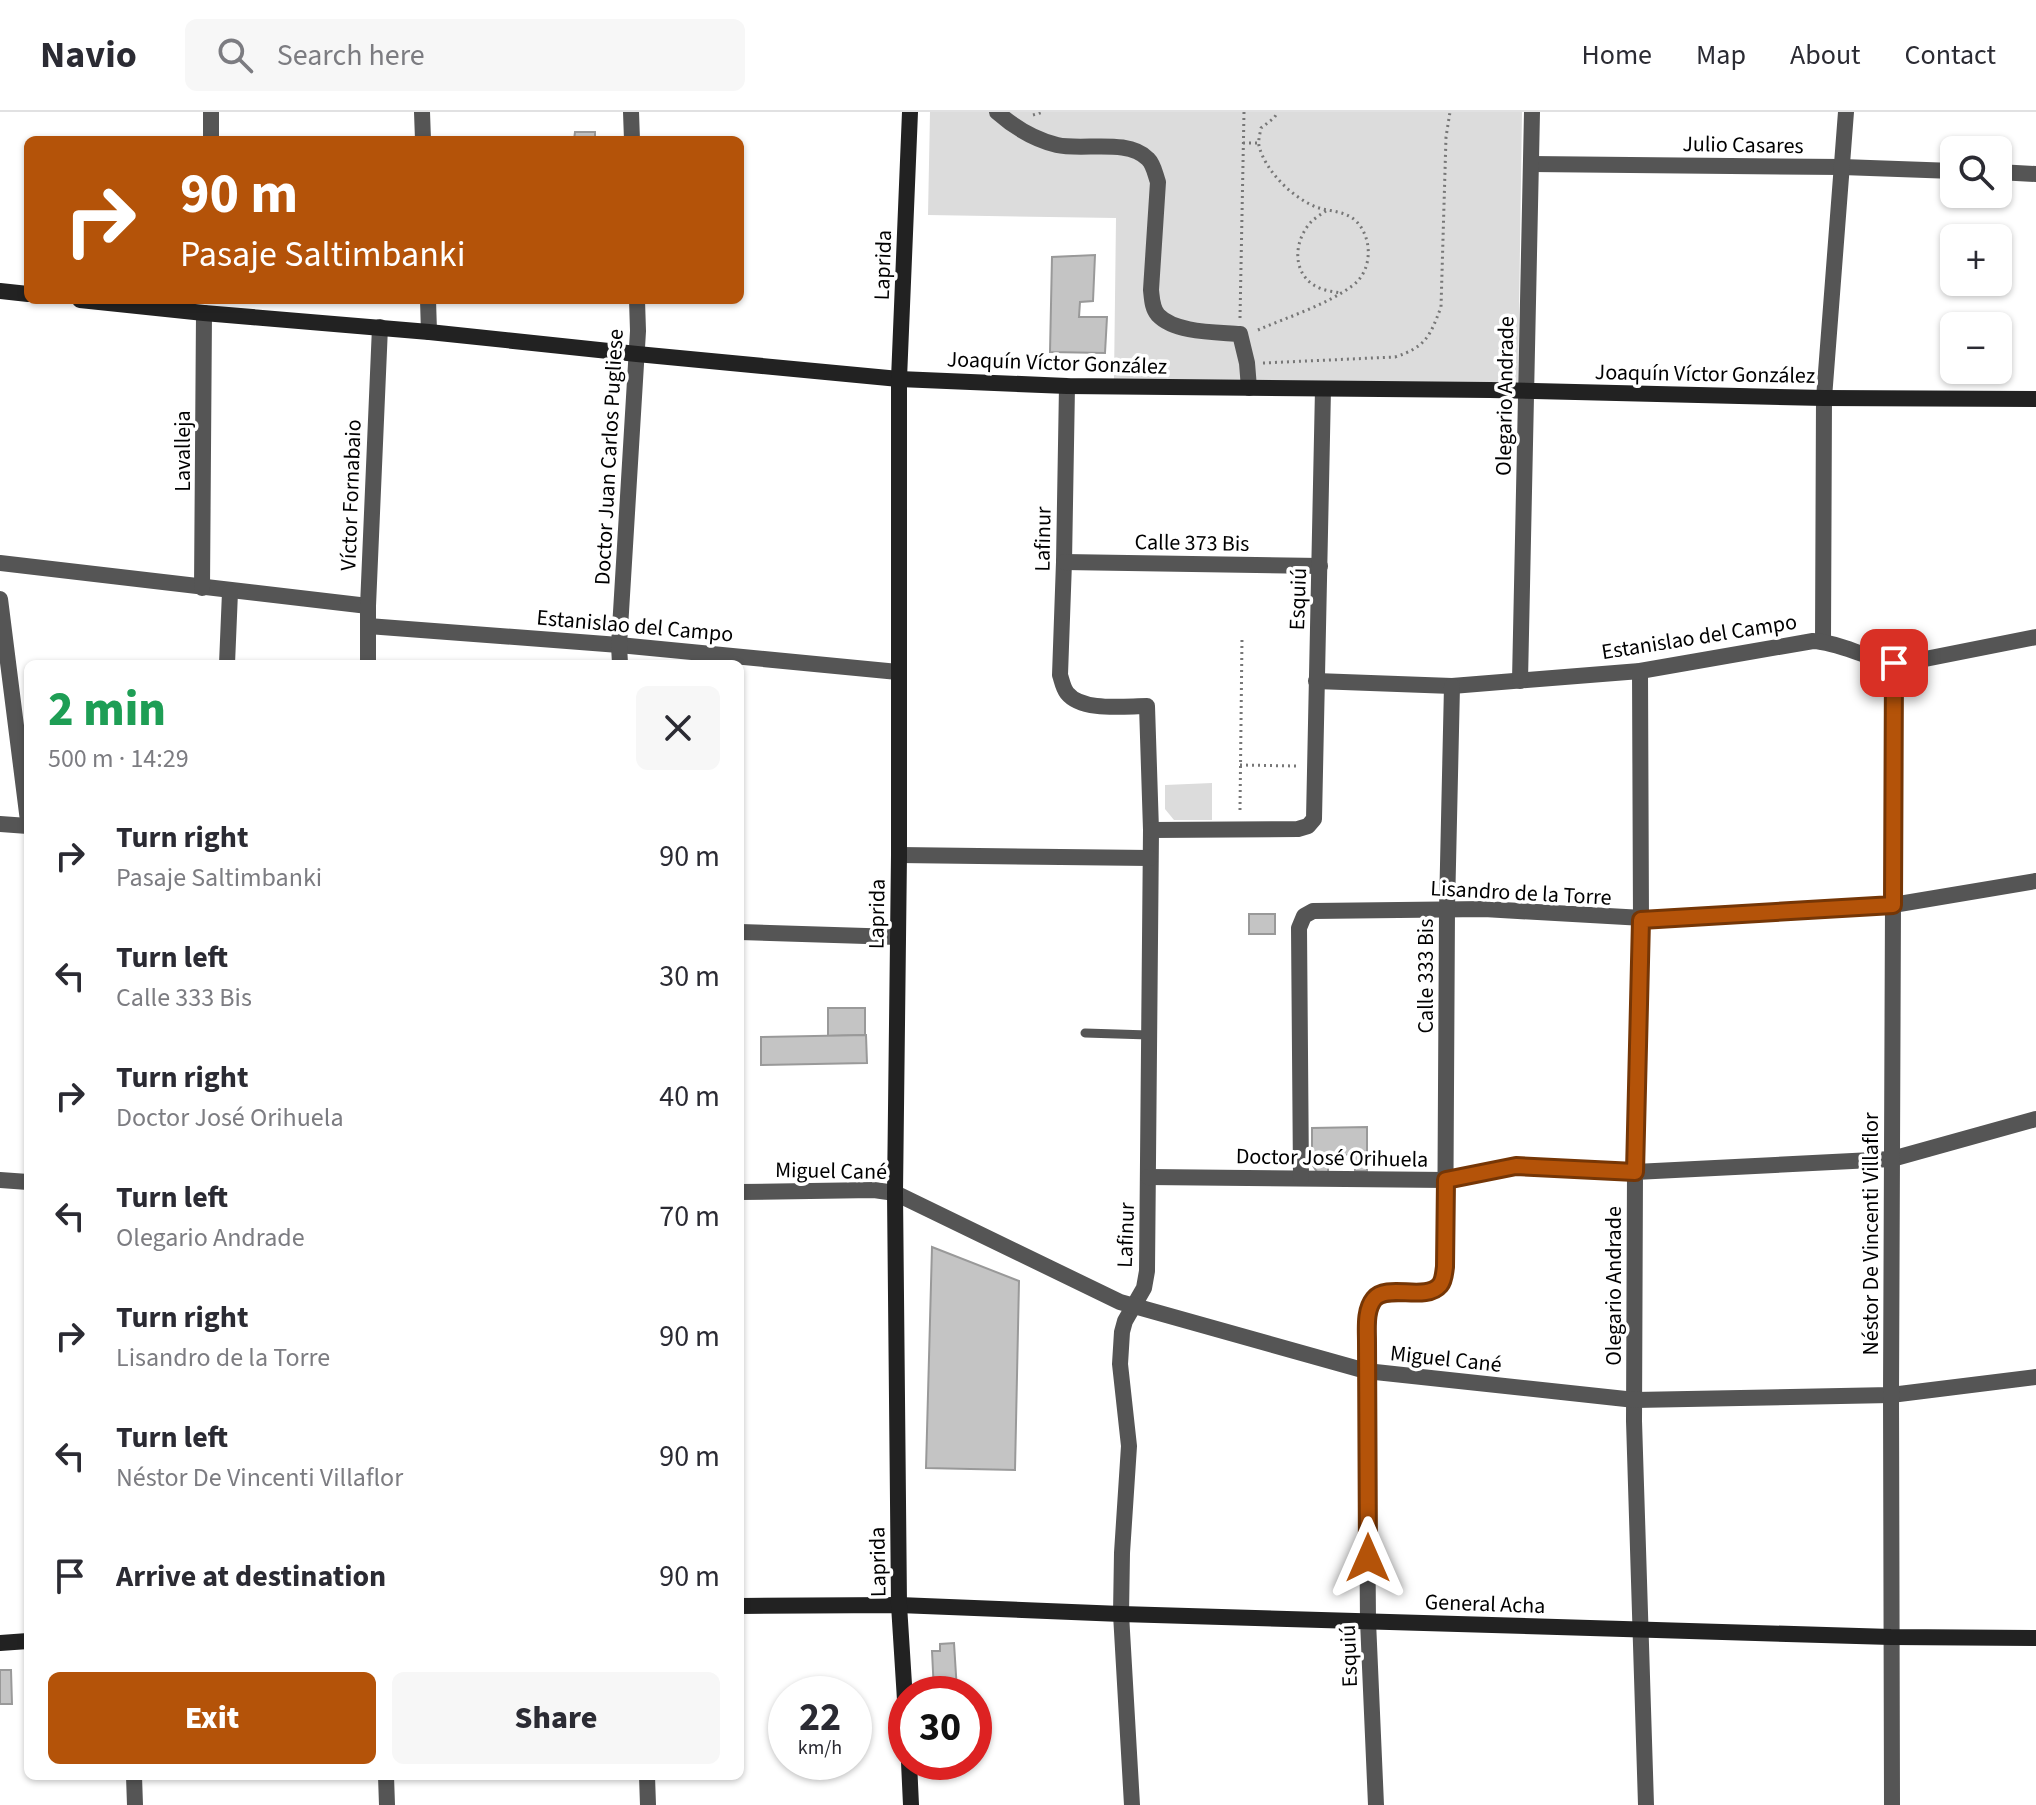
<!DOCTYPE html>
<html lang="en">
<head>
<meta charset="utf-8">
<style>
	:root { --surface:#fff; --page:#f7f7f7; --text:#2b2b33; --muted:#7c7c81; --line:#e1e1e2; --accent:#b45309 }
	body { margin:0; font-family:"Source Sans 3",sans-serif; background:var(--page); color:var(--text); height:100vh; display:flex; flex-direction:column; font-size:30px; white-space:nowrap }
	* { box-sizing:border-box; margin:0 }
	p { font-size:26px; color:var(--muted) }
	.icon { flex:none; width:44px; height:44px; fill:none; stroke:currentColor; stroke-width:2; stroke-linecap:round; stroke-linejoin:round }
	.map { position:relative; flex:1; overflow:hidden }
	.side { position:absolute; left:24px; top:548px; width:720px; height:1120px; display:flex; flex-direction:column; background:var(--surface); border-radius:12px; box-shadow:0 2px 6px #0004 }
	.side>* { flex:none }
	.guide { position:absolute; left:24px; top:24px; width:720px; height:168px; border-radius:12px; box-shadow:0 2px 6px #0004; background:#b45309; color:#fff; overflow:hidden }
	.fabs { position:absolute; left:1940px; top:24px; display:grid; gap:16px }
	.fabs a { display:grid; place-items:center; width:72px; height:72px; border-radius:12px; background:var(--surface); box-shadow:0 2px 6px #0004; font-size:40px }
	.speed { position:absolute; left:768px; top:1564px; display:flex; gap:16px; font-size:40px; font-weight:700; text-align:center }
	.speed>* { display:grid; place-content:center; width:104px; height:104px; border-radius:50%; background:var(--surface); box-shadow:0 2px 6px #0004; line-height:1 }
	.speed small { font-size:20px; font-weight:400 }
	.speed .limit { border:12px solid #d22; background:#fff; color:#111 }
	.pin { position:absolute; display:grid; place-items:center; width:68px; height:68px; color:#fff; margin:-34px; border-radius:16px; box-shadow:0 4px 12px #0006 }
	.me { position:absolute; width:88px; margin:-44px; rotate:0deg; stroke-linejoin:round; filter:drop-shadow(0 0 6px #0008) }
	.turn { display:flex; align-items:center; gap:28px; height:168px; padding:0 24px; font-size:36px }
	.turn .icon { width:104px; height:104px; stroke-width:2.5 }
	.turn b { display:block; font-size:56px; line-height:68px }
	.round { display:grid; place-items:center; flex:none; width:84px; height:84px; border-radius:12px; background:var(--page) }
	.head { display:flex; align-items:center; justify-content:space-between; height:136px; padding:0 24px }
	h1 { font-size:48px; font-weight:800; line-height:60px; color:#1e9e55 }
	.action { display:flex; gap:16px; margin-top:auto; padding:16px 24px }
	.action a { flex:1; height:92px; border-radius:12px; background:var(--accent); color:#fff; font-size:32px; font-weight:800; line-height:92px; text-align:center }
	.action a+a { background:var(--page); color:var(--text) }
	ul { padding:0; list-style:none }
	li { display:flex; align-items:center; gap:24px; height:120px; padding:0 24px }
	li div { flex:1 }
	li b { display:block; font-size:30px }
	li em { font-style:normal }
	header { display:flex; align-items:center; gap:48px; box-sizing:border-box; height:112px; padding:0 40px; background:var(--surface); border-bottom:2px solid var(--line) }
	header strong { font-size:38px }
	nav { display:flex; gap:44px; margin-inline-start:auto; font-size:28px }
	.search { width:560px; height:72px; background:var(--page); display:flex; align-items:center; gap:20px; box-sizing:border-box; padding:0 28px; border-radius:12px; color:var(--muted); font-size:30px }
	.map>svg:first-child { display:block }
	.green { fill:#dcdcdc }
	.building { fill:#c4c4c4; stroke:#999; stroke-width:2 }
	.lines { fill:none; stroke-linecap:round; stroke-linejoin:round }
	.path { stroke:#777; stroke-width:3; stroke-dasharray:2 4; stroke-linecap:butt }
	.lane { stroke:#555; stroke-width:9 }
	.street { stroke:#555; stroke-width:16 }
	.secondary { stroke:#222; stroke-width:16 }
	.route-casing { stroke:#753606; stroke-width:20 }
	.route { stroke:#b45309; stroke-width:14 }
	.labels { text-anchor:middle; stroke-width:7; stroke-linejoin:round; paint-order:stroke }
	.street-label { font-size:22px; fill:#000; stroke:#fff }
</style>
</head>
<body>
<header>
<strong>Navio</strong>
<div class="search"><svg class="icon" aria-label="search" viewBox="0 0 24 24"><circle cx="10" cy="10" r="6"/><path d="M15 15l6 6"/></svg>Search here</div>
<nav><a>Home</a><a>Map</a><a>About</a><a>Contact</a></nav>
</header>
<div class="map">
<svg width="2036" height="1693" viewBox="0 0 2036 1693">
	<rect width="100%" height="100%" fill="#fff"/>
	<g class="green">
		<path d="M930,0H1522L1518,272L1114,267L1116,106L928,103Z"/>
		<path d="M1212,671V708H1174L1165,697V673Z"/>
	</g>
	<g class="building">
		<path d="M575,20H595V26L606,27V28H574Z"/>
		<path d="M1095,143L1093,189L1080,190L1079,205H1107L1105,241L1050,240L1052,145Z"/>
		<rect x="1249" y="802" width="26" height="20"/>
		<path d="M828,896H865V923L828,924Z"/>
		<path d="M866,923L867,951L761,953V925Z"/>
		<path d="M1367,1015V1059H1355V1043H1328V1060H1317L1312,1052V1016Z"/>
		<path d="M932,1135L1019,1169L1015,1358L926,1356Z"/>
		<path d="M954,1531L957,1579L934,1580L932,1539H940V1532Z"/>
		<path d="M0,1558H11L12,1592H0Z"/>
	</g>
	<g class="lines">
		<g class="path">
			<path d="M1033,3L1043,0"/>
			<path d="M1243,31H1258"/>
			<path d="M1326,99C1321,102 1315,106 1311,110C1291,132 1293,167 1322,177C1328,179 1335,180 1341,181"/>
			<path d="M1240,206L1244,0"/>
			<path d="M1258,218C1288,205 1326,193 1352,174C1373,159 1373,126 1356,109C1344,98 1330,100 1316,95C1292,85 1266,60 1259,34C1258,28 1260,22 1261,16L1274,6L1278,0"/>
			<path d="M1263,251L1395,245C1426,235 1430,224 1441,195L1446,25L1450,0"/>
			<path d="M1240,653L1296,654"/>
			<path d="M1240,698L1242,526"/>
		</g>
		<path class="lane" d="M1085,921L1149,923"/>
		<g class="street">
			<path d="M211,0V28"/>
			<path d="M422,0L423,28"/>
			<path d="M631,0L632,28"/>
			<path d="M997,0C1015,16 1033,27 1057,33C1083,39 1128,26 1148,47C1154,53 1155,62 1158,70L1151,178C1152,187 1152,196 1158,203C1175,221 1216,220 1240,222L1247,251L1249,276"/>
			<path d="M1531,52L1842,55L1954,59"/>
			<path d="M1998,60L2036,62"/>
			<path d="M428,188L429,220"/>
			<path d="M1067,274L1064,450L1060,563C1062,569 1063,576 1067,581C1082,600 1125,594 1147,594L1151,718L1147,1159L1144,1176L1125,1209L1122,1220L1120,1252L1129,1334L1122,1441L1121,1502L1132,1693"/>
			<path d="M1064,450L1320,454"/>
			<path d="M0,451L368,494"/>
			<path d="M202,476L204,201"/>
			<path d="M0,487L28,709"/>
			<path d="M368,514L619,533L898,560"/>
			<path d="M1823,530L1824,286L1846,0"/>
			<path d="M227,552L230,480"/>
			<path d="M368,552V494L380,215"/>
			<path d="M620,552L619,533L638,219L637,188"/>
			<path d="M1640,559L1641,808L1635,1060L1634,1309L1646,1693"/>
			<path d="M1316,569L1452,574L1640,559L1813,529C1847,531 1873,553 1910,550L2036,525"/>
			<path d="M1520,569L1532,0"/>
			<path d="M0,712L28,714"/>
			<path d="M1151,718L1298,717L1308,714L1314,707L1323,277"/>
			<path d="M899,743L1150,746"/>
			<path d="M740,820L898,825"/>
			<path d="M1148,1065L1446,1068L1516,1054L1635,1060L1892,1047L2036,1007"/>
			<path d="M1301,1066L1299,816L1304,804L1313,799L1484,797L1661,807L1893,793L2036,769"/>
			<path d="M0,1068L28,1070"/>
			<path d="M740,1080L874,1078L895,1081L1120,1190L1366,1259L1635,1288L1891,1283L2036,1265"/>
			<path d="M134,1664L135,1693"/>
			<path d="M386,1664L387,1693"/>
			<path d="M647,1664L648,1693"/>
			<path d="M1376,1693L1368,1509L1366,1259L1368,1201L1374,1186L1381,1181L1425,1180L1438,1176L1443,1168L1445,1155L1447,797L1452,574"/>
			<path d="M1892,1693L1891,1283L1894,551"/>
		</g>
		<g class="secondary">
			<path d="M0,179L28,182"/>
			<path d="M80,188L204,201L429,220L637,242L899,267L1067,274L1490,278L1824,286L2036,287"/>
			<path d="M740,1494L899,1493L1121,1502L1891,1525L2036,1526"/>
			<path d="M0,1531L28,1529"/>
			<path d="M906,1604L899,1493L895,1081L899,743V267L910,0"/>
			<path d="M909,1650L911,1693"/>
		</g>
	</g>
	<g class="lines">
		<defs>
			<path id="route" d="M1368,1446L1367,1230C1367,1216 1365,1198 1374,1187C1387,1171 1426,1190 1440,1173C1444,1168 1444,1161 1445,1155L1446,1068L1516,1054L1635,1060L1641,808L1893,793L1894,551"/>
		</defs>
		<use href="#route" class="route-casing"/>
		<use href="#route" class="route"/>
	</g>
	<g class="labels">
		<g class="street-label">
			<text transform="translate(1743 32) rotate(1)" y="8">Julio Casares</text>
			<text transform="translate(882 153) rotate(-88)" y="8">Laprida</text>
			<text transform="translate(1057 250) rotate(2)" y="8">Joaquín Víctor González</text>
			<text transform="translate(1705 261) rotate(1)" y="8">Joaquín Víctor González</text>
			<text transform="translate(1504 284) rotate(-89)" y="8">Olegario Andrade</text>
			<text transform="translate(182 339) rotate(-90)" y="8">Lavalleja</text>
			<text transform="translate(608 345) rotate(-87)" y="8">Doctor Juan Carlos Pugliese</text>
			<text transform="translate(350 383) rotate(-88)" y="8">Víctor Fornabaio</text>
			<text transform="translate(1042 427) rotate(-89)" y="8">Lafinur</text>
			<text transform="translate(1192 430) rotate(1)" y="8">Calle 373 Bis</text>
			<text transform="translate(1297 487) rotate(-88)" y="8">Esquiú</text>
			<text transform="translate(635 513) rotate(5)" y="8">Estanislao del Campo</text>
			<text transform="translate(1699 524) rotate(-9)" y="8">Estanislao del Campo</text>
			<text transform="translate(1521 780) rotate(3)" y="8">Lisandro de la Torre</text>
			<text transform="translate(876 802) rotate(-89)" y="8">Laprida</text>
			<text transform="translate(1425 864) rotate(-90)" y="8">Calle 333 Bis</text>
			<text transform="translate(1332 1045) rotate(1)" y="8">Doctor José Orihuela</text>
			<text transform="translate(831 1058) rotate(1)" y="8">Miguel Cané</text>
			<text transform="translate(1870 1122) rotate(-90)" y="8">Néstor De Vincenti Villaflor</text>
			<text transform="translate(1125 1123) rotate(-88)" y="8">Lafinur</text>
			<text transform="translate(1613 1174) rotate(-90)" y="8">Olegario Andrade</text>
			<text transform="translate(1446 1246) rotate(6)" y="8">Miguel Cané</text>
			<text transform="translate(877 1450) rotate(-91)" y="8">Laprida</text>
			<text transform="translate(1485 1491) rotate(2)" y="8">General Acha</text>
			<text transform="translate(1348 1544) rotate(-92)" y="8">Esquiú</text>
		</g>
	</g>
</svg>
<div class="fabs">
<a><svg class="icon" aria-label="search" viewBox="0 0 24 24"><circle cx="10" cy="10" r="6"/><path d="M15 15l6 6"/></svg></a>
<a>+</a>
<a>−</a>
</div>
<div class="speed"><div>22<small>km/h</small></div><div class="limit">30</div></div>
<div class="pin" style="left:1894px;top:551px;background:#d93025"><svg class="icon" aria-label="arrive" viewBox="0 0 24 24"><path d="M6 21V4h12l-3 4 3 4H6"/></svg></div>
<svg class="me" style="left:1368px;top:1446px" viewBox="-20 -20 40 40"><path d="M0-17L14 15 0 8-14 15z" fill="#b45309" stroke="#fff" stroke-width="4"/></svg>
<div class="guide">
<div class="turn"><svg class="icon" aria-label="right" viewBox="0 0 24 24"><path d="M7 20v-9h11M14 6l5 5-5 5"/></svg><div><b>90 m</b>Pasaje Saltimbanki</div></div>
</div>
<section class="side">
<div class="head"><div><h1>2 min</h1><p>500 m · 14:29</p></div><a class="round"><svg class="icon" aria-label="close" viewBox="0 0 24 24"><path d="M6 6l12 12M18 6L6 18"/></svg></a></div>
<ul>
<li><svg class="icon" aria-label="right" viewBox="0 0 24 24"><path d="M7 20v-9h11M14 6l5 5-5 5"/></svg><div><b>Turn right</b><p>Pasaje Saltimbanki</p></div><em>90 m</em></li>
<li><svg class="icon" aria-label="left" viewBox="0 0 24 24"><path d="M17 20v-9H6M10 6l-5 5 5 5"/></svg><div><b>Turn left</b><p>Calle 333 Bis</p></div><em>30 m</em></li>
<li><svg class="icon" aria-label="right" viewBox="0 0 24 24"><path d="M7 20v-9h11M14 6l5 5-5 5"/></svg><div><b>Turn right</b><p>Doctor José Orihuela</p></div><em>40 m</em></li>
<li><svg class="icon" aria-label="left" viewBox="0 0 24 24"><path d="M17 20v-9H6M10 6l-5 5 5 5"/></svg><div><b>Turn left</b><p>Olegario Andrade</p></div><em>70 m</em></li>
<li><svg class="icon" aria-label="right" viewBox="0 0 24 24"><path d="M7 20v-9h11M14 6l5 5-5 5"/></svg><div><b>Turn right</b><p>Lisandro de la Torre</p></div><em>90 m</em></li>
<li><svg class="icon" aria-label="left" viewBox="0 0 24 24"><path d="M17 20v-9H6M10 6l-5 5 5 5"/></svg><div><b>Turn left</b><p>Néstor De Vincenti Villaflor</p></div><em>90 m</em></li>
<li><svg class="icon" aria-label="arrive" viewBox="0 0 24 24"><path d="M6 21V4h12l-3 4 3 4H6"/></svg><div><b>Arrive at destination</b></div><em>90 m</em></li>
</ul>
<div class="action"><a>Exit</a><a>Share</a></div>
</section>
</div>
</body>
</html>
